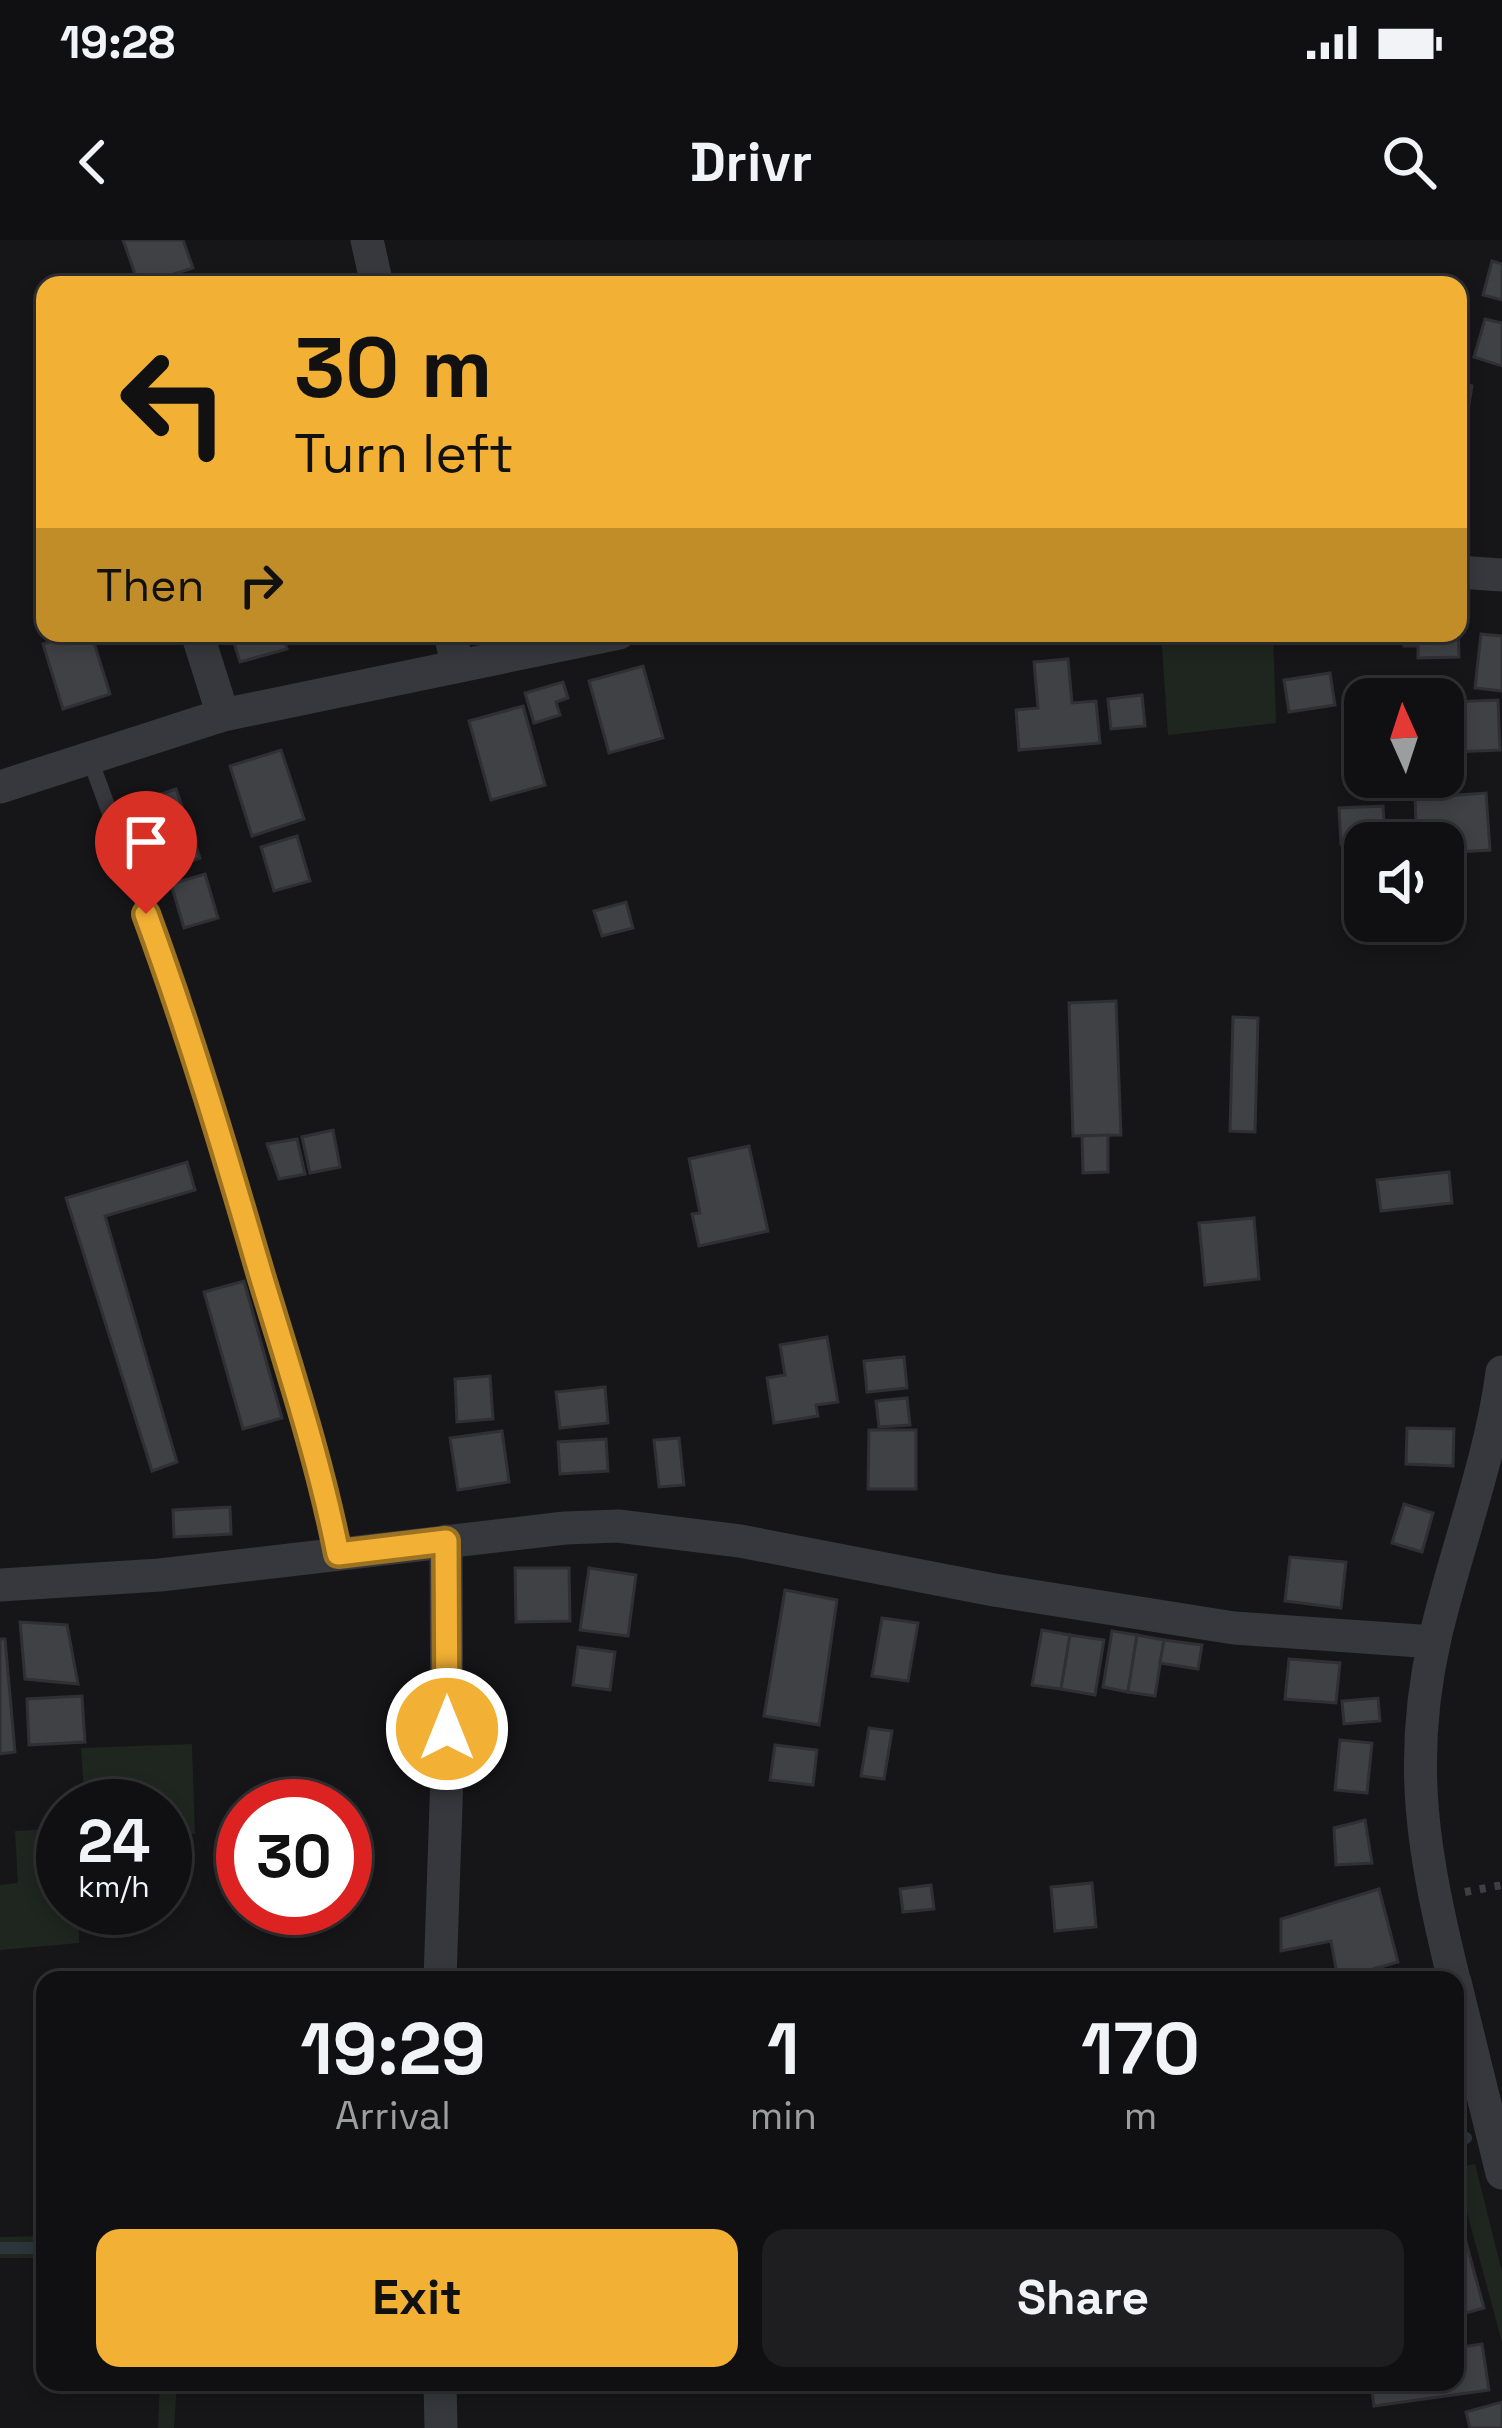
<!DOCTYPE html>
<html lang="en">
<head>
<meta charset="utf-8">
<style>
	:root { --surface:#101012; --page:#1e1e20; --text:#f1f3f6; --muted:#9c9d9f; --line:#303032; --accent:#f2b134 }
	body { margin:0; font-family:"Space Grotesk",sans-serif; background:var(--page); color:var(--text); height:100vh; display:flex; flex-direction:column; font-size:45px; white-space:nowrap }
	* { box-sizing:border-box; margin:0 }
	p { font-size:39px; color:var(--muted) }
	.icon { flex:none; width:66px; height:66px; fill:none; stroke:currentColor; stroke-width:2; stroke-linecap:round; stroke-linejoin:round }
	.map { position:relative; flex:1; overflow:hidden }
	.sheet { position:absolute; left:36px; top:1731px; width:1428px; height:420px; display:flex; flex-direction:column; background:var(--surface); border-radius:24px; box-shadow:0 6px 18px #0003,0 0 0 3px var(--line) }
	.sheet>* { flex:none }
	.banner { position:absolute; left:36px; top:36px; width:1431px; height:366px; border-radius:24px; box-shadow:0 6px 18px #0003,0 0 0 3px var(--line); background:#f2b134; color:#111; overflow:hidden }
	.needle { width:78px; rotate:357deg }
	.controls { position:absolute; left:1344px; top:438px; display:grid; gap:24px }
	.controls a { display:grid; place-items:center; width:120px; height:120px; border-radius:24px; background:var(--surface); box-shadow:0 6px 18px #0003,0 0 0 3px var(--line); font-size:60px }
	.speed { position:absolute; left:36px; top:1539px; display:flex; gap:24px; font-size:60px; font-weight:700; text-align:center }
	.speed>* { display:grid; place-content:center; width:156px; height:156px; border-radius:50%; background:var(--surface); box-shadow:0 6px 18px #0003,0 0 0 3px var(--line); line-height:1 }
	.speed small { font-size:30px; font-weight:400 }
	.speed .limit { border:18px solid #d22; background:#fff; color:#111 }
	.pin { position:absolute; display:grid; place-items:center; width:102px; height:102px; color:#fff; margin:-123px -51px; border-radius:50% 50% 50% 0; rotate:-45deg; box-shadow:0 0 12px #0007 }
	.pin .icon { rotate:45deg }
	.me { position:absolute; width:132px; margin:-66px; rotate:0deg; stroke-linejoin:round; filter:drop-shadow(0 0 9px #0008) }
	.turn { display:flex; align-items:center; gap:42px; height:252px; padding:0 60px; font-size:54px }
	.turn .icon { width:156px; height:156px; stroke-width:2.5 }
	.turn b { display:block; font-size:84px; line-height:102px }
	.then { display:flex; align-items:center; height:114px; padding:0 60px; background:#0003; gap:24px; font-size:45px }
	.eta { display:flex; justify-content:space-evenly; align-items:center; height:204px; text-align:center }
	.eta b { font-size:72px; font-weight:700; line-height:84px }
	.button { display:flex; gap:24px; margin-top:auto; padding:24px 60px }
	.button a { flex:1; height:138px; border-radius:24px; background:var(--accent); color:#111; font-size:48px; font-weight:700; line-height:138px; text-align:center }
	.button a+a { background:var(--page); color:var(--text) }
	.status { display:flex; justify-content:space-between; align-items:center; height:84px; padding:0 60px; background:var(--surface); direction:ltr }
	.status svg { height:33px; fill:currentColor }
	header { display:flex; justify-content:space-between; align-items:center; height:156px; padding:0 60px; background:var(--surface); font-size:54px; font-weight:700 }
	.map>svg:first-child { display:block }
	.green { fill:#1e261f }
	.lines { fill:none; stroke-linecap:round; stroke-linejoin:round }
	.stream { stroke:#2c353c; stroke-width:12 }
	.building { fill:#404145; stroke:#303034; stroke-width:3 }
	.path { stroke:#3d3f44; stroke-width:8; stroke-dasharray:6 9; stroke-linecap:butt }
	.service { stroke:#37383d; stroke-width:16 }
	.minor { stroke:#37383d; stroke-width:33 }
	.route-casing { stroke:#9d7322; stroke-width:30 }
	.route { stroke:#f2b134; stroke-width:21 }
</style>
</head>
<body>
<div class="status"><b>19:28</b><svg viewBox="0 0 49 12"><path d="M0 12V9h3v3zM5 12V6h3v6zM10 12V3h3v9zM15 12V0h3v12zM26 1h20v11H26zM47 4h2v5h-2z"/></svg></div>
<header><svg class="icon" aria-label="back" viewBox="0 0 24 24"><path d="M15 5l-7 7 7 7"/></svg>Drivr<svg class="icon" aria-label="search" viewBox="0 0 24 24"><circle cx="10" cy="10" r="6"/><path d="M15 15l6 6"/></svg></header>
<div class="map">
<svg width="1502" height="2188" viewBox="0 0 1502 2188">
	<rect width="100%" height="100%" fill="#161618"/>
	<g class="green">
		<path d="M1161,393H1273L1276,483L1168,495Z"/>
		<path d="M192,1504L195,1594L165,1595V1566H85L81,1508Z"/>
		<path d="M63,1588V1668H79V1703L0,1710V1645L18,1643L15,1591Z"/>
		<path d="M1475,1924L1502,2032V2102L1455,1928Z"/>
		<path d="M45,1996V2018H0V1997Z"/>
		<path d="M160,2142H177L174,2188H158Z"/>
	</g>
	<g class="lines">
		<g class="stream">
			<path d="M1455,1899L1466,1898"/>
			<path d="M0,2008H45"/>
		</g>
	</g>
	<g class="building">
		<path d="M123,0H183L193,28L139,45Z"/>
		<path d="M1492,21L1502,24V60L1483,55Z"/>
		<path d="M1485,79L1502,83V126L1474,117Z"/>
		<path d="M1458,143L1472,146L1467,177L1458,175Z"/>
		<path d="M1458,377L1459,417L1418,418V406H1404V393H1458Z"/>
		<path d="M77,393H91L110,454L63,469L43,404Z"/>
		<path d="M231,393H282L287,409L240,422Z"/>
		<path d="M1481,394L1502,396V451L1475,448Z"/>
		<path d="M1068,419L1072,463L1096,461L1100,503L1019,510L1016,470L1038,468L1034,422Z"/>
		<path d="M643,426L663,498L609,513L589,441Z"/>
		<path d="M1330,433L1335,465L1289,472L1284,440Z"/>
		<path d="M563,442L568,458L556,462L560,475L534,483L525,453Z"/>
		<path d="M1142,455L1145,486L1111,489L1108,459Z"/>
		<path d="M1498,460L1500,510L1453,512L1451,462Z"/>
		<path d="M523,466L545,545L491,560L469,481Z"/>
		<path d="M281,510L304,579L252,596L230,526Z"/>
		<path d="M176,549L200,618L162,631L137,562Z"/>
		<path d="M1486,553L1490,610L1443,613V603H1417L1415,558Z"/>
		<path d="M1383,566L1385,603L1341,604L1339,568Z"/>
		<path d="M297,596L310,641L274,651L261,607Z"/>
		<path d="M205,634L218,678L184,688L171,644Z"/>
		<path d="M626,662L633,688L602,696L594,671Z"/>
		<path d="M1116,761L1121,895L1073,896L1069,763Z"/>
		<path d="M1233,777L1258,778L1255,892L1230,891Z"/>
		<path d="M333,890L340,927L310,933L302,897Z"/>
		<path d="M1108,895V932L1083,933L1082,896Z"/>
		<path d="M297,899L305,934L279,939L267,904Z"/>
		<path d="M749,906L768,991L699,1006L692,974L700,973L689,919Z"/>
		<path d="M187,922L195,950L105,976L177,1222L152,1231L66,958Z"/>
		<path d="M1449,932L1452,963L1381,971L1377,940Z"/>
		<path d="M1254,978L1259,1039L1205,1045L1199,983Z"/>
		<path d="M244,1041L282,1178L243,1189L204,1052Z"/>
		<path d="M827,1097L838,1162L816,1165L818,1176L774,1183L767,1138L785,1135L780,1105Z"/>
		<path d="M904,1117L907,1148L867,1152L864,1121Z"/>
		<path d="M490,1136L493,1179L457,1182L455,1139Z"/>
		<path d="M605,1147L608,1183L560,1188L556,1152Z"/>
		<path d="M907,1158L910,1185L879,1187L876,1161Z"/>
		<path d="M1407,1188L1454,1189L1453,1226L1406,1224Z"/>
		<path d="M869,1190H916V1249H868Z"/>
		<path d="M502,1191L509,1242L458,1250L450,1198Z"/>
		<path d="M679,1198L684,1245L659,1247L654,1200Z"/>
		<path d="M606,1199L608,1231L560,1234L558,1202Z"/>
		<path d="M1404,1264L1433,1273L1422,1312L1392,1303Z"/>
		<path d="M230,1267L231,1294L174,1297L173,1270Z"/>
		<path d="M1290,1317L1346,1322L1341,1368L1285,1361Z"/>
		<path d="M515,1328H569L570,1381L516,1382Z"/>
		<path d="M589,1328L636,1335L628,1396L580,1390Z"/>
		<path d="M785,1350L837,1360L819,1485L764,1476Z"/>
		<path d="M882,1378L918,1383L908,1441L872,1436Z"/>
		<path d="M20,1382L67,1385L78,1444L25,1439Z"/>
		<path d="M1042,1390L1070,1395L1061,1449L1032,1445Z"/>
		<path d="M1112,1391L1137,1395L1128,1452L1103,1447Z"/>
		<path d="M1070,1395L1104,1400L1095,1455L1061,1449Z"/>
		<path d="M1137,1395L1164,1400L1155,1456L1128,1452Z"/>
		<path d="M0,1399H5L15,1512L0,1514Z"/>
		<path d="M1164,1400L1202,1405L1198,1429L1160,1423Z"/>
		<path d="M578,1407L615,1412L610,1450L573,1445Z"/>
		<path d="M1289,1419L1340,1423L1336,1463L1285,1459Z"/>
		<path d="M82,1456L85,1502L29,1505L27,1459Z"/>
		<path d="M1378,1458L1380,1481L1344,1484L1342,1461Z"/>
		<path d="M869,1488L892,1491L884,1539L861,1536Z"/>
		<path d="M1340,1500L1372,1503L1367,1553L1335,1550Z"/>
		<path d="M775,1505L817,1510L813,1545L770,1540Z"/>
		<path d="M1365,1580L1372,1623L1336,1625L1334,1588Z"/>
		<path d="M1092,1643L1096,1687L1055,1691L1051,1647Z"/>
		<path d="M931,1645L934,1669L903,1672L900,1649Z"/>
		<path d="M1379,1649L1398,1722L1338,1739L1331,1701L1281,1711V1679Z"/>
		<path d="M1460,1980L1484,2068L1455,2076V1981Z"/>
		<path d="M1482,2104L1489,2150L1374,2166L1371,2142H1455V2108Z"/>
		<path d="M1502,2162V2188H1470L1466,2172Z"/>
	</g>
	<g class="lines">
		<path class="path" d="M1465,1652L1502,1645"/>
		<path class="service" d="M90,519L175,751L324,1246L338,1314"/>
		<g class="minor">
			<path d="M367,0L377,45"/>
			<path d="M1458,332L1502,335"/>
			<path d="M197,393L223,475"/>
			<path d="M450,393L457,424"/>
			<path d="M0,547L223,475L619,393"/>
			<path d="M0,1345L160,1335L565,1288L618,1286L740,1301L994,1350L1234,1388L1434,1402"/>
			<path d="M440,1740L447,1535L446,1301"/>
			<path d="M1454,1740C1424,1617 1406,1524 1435,1398C1455,1312 1491,1219 1502,1132"/>
			<path d="M1455,1742L1502,1933"/>
			<path d="M440,2142L441,2188"/>
		</g>
	</g>
	<g class="lines">
		<defs>
			<path id="route" d="M146,674C189,791 225,912 260,1032C288,1125 319,1218 338,1314L446,1301L447,1489"/>
		</defs>
		<use href="#route" class="route-casing"/>
		<use href="#route" class="route"/>
	</g>
</svg>
<div class="controls">
<a><svg class="needle" viewBox="-14 -14 28 28"><path d="M0-13l5 13h-10z" fill="#e53935"/><path d="M0 13l5-13h-10z" fill="#9c9d9f"/></svg></a>
<a><svg class="icon" aria-label="sound" viewBox="0 0 24 24"><path d="M4 9h4l5-4v14l-5-4H4zM17 9q2 3 0 6"/></svg></a>
</div>
<div class="speed"><div>24<small>km/h</small></div><div class="limit">30</div></div>
<div class="pin" style="left:146px;top:674px;background:#d93025"><svg class="icon" aria-label="arrive" viewBox="0 0 24 24"><path d="M6 21V4h12l-3 4 3 4H6"/></svg></div>
<svg class="me" style="left:447px;top:1489px" viewBox="-20 -20 40 40"><circle r="17" fill="#f2b134" stroke="#fff" stroke-width="3"/><path d="M0-11L8 9 0 5-8 9z" fill="#fff"/></svg>
<div class="banner">
<div class="turn"><svg class="icon" aria-label="left" viewBox="0 0 24 24"><path d="M17 20v-9H6M10 6l-5 5 5 5"/></svg><div><b>30 m</b>Turn left</div></div>
<div class="then">Then<svg class="icon" aria-label="right" viewBox="0 0 24 24"><path d="M7 20v-9h11M14 6l5 5-5 5"/></svg></div>
</div>
<section class="sheet">
<div class="eta">
<div><b>19:29</b><p>Arrival</p></div>
<div><b>1</b><p>min</p></div>
<div><b>170</b><p>m</p></div>
</div>
<div class="button"><a>Exit</a><a>Share</a></div>
</section>
</div>
</body>
</html>
